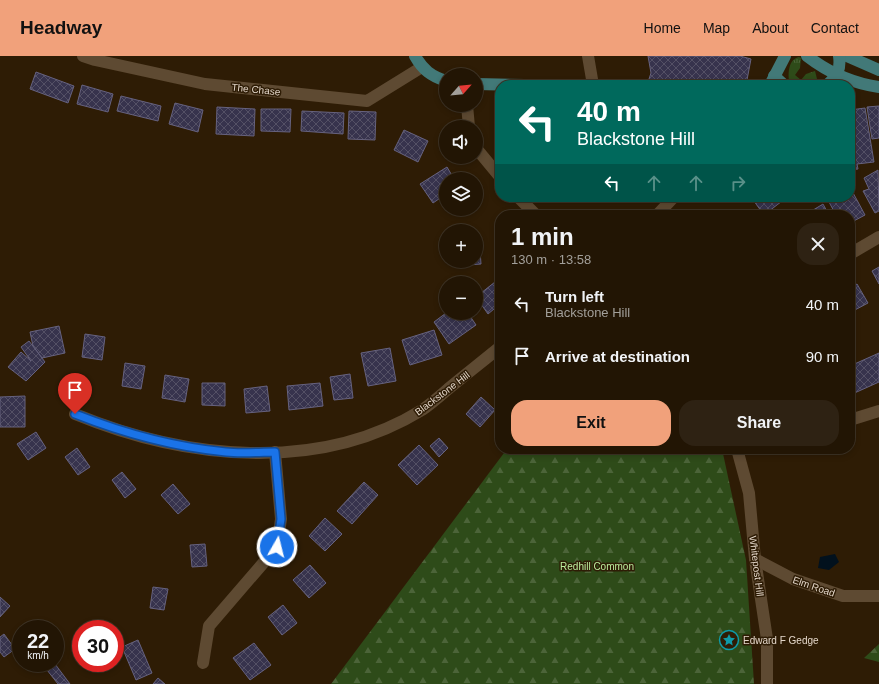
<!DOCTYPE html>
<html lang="en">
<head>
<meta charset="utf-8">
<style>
	:root { --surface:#221504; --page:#2e2213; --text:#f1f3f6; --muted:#a29f9a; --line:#3f3426; --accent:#f1a17b }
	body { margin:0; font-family:Helvetica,sans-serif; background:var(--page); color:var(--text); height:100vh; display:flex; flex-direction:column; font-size:15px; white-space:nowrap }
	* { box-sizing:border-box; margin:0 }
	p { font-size:13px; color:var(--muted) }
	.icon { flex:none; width:22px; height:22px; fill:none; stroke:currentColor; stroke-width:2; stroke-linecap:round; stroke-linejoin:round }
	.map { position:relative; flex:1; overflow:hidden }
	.sheet { position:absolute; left:495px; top:154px; width:360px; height:244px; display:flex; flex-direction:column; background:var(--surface); border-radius:16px; box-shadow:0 2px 6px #0003,0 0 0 1px var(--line) }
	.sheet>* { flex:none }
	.guide { position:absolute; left:495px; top:24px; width:360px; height:122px; border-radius:16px; box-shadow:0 2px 6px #0003,0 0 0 1px var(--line); background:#00695c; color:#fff; overflow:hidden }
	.needle { width:26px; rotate:63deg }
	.controls { position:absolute; left:439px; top:12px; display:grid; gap:8px }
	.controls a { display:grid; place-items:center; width:44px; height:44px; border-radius:50%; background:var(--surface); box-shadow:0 2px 6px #0003,0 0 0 1px var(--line); font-size:20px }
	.speed { position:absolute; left:12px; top:564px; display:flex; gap:8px; font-size:20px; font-weight:700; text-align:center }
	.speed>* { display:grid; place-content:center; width:52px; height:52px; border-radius:50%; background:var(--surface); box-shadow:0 2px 6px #0003,0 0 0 1px var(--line); line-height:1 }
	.speed small { font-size:10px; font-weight:400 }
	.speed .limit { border:6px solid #d22; background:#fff; color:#111 }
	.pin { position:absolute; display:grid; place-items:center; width:34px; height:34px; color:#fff; margin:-41px -17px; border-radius:50% 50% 50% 0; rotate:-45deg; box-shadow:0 0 4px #0007 }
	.pin .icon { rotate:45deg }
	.me { position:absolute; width:44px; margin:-22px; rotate:8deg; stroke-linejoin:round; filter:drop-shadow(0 0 3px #0008) }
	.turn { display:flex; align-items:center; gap:14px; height:84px; padding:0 16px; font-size:18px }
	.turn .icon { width:52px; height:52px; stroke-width:2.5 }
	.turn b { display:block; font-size:28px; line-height:34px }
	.lanes { display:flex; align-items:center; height:38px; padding:0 16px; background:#0003; justify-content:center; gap:20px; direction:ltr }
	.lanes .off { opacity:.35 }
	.round { display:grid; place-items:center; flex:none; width:42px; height:42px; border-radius:16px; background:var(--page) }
	.headline { display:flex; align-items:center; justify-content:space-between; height:68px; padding:0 16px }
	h1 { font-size:24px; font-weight:700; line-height:30px }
	.primary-button { display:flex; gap:8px; margin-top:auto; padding:8px 16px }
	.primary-button a { flex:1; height:46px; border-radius:16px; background:var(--accent); color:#111; font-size:16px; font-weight:700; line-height:46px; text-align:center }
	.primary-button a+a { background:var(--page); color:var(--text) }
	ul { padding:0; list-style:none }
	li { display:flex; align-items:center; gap:12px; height:52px; padding:0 16px }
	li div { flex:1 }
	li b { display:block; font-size:15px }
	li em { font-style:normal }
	header { display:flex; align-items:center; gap:24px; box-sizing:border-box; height:56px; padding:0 20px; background:var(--accent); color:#111 }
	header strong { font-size:19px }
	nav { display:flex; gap:22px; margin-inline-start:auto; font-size:14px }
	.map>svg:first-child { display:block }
	.grass { fill:url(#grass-tufts) }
	.forest { fill:url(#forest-firs) }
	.water { fill:#02111d }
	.building { fill:url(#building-cross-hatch); stroke:#66627f }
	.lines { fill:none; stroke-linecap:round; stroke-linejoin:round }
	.minor { stroke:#5e4a32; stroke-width:12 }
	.major { stroke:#427978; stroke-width:12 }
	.route-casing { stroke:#114b97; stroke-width:10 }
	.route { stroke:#1a73e8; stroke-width:7 }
	.labels { text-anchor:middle; stroke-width:3; stroke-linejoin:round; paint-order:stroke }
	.street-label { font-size:10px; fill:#e3d6c9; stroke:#2e1c05 }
	.park-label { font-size:10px; fill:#bbec9d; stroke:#2e1c05 }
	.poi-label { font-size:10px; fill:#e3d6c9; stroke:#2e1c05; text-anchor:start }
</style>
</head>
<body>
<header>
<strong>Headway</strong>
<nav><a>Home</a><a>Map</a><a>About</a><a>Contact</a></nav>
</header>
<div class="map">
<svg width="879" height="628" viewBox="0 0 879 628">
	<defs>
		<pattern id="grass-tufts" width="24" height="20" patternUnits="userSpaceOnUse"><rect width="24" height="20" fill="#2e4b19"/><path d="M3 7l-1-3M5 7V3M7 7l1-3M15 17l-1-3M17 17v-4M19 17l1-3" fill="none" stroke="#4c6439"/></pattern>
		<pattern id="forest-firs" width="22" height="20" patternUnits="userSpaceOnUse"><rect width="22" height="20" fill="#2e4b19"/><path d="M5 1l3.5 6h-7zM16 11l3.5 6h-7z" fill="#4c6439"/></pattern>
		<pattern id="building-cross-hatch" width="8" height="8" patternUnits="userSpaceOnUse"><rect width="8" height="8" fill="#37334d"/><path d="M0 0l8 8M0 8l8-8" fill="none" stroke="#545065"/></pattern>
	</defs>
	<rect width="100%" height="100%" fill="#2e1c05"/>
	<path class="grass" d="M799,1L801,2L800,12L795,19L801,24L806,18L815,15L817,23C810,29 803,29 794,29L789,24C788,16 789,3 799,1Z"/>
	<g class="forest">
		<path d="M507,393H722L746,504L754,628H331Z"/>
		<path d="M879,588V606L864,602Z"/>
	</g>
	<path class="water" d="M835,498L839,506L829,514L818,512L820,501Z"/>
	<g class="building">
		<path d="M648,0H740L751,3L746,29H696L682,27L674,29H647L651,17Z"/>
		<path d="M36,16L74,30L68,47L30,33Z"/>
		<path d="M82,29L113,38L108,56L77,48Z"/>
		<path d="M121,40L161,50L158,65L117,55Z"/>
		<path d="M175,47L203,54L198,76L169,68Z"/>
		<path d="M879,50V82L872,83L867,51Z"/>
		<path d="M217,51L255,53L254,80L216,78Z"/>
		<path d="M865,52L874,106L857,108L858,113L850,114V54Z"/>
		<path d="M261,53H291L290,76L261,75Z"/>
		<path d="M302,55L344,57L343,78L301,75Z"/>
		<path d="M349,55L376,56L375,84L348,83Z"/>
		<path d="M404,74L428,85L418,106L394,94Z"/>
		<path d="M447,111L454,123H446V138L433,147L420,128Z"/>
		<path d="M878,114L879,155L875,157L863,135L869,133L864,122Z"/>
		<path d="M851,133L865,159L850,167V159H836L829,146L836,141H850Z"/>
		<path d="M751,141H785L786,142L764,159Z"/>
		<path d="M823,148L829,159H805Z"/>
		<path d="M476,194H480L481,208L469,209V205H476Z"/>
		<path d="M879,211V228L872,215Z"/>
		<path d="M500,222V248L488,258L476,241Z"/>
		<path d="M857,228L868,247L851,256L850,232Z"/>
		<path d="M446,257H468L476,269L449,288L434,266Z"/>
		<path d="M59,270L65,297L42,302L33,290L30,276Z"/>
		<path d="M434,274L442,299L410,309L402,284Z"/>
		<path d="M85,278L105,281L102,304L82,301Z"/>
		<path d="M29,285L45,306L26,325L8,311L21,296L31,305L21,291Z"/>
		<path d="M390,292L396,325L368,330L361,297Z"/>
		<path d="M879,297V326L850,339V310Z"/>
		<path d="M125,307L145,310L141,333L122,330Z"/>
		<path d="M350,318L353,342L334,344L330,321Z"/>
		<path d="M165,319L189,323L185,346L162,342Z"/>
		<path d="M202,327H225V350L202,349Z"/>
		<path d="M320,327L323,350L289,354L287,330Z"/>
		<path d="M267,330L270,355L246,357L244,333Z"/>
		<path d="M25,340V371H0V341Z"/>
		<path d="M481,341L495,354L480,371L466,358Z"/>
		<path d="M36,376L46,392L28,404L17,388Z"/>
		<path d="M439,382L448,392L439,401L430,390Z"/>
		<path d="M419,389L438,409L417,429L398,409Z"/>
		<path d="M77,392L90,411L78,419L65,401Z"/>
		<path d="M122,416L136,433L125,442L112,424Z"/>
		<path d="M364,426L378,439L352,468L337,455Z"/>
		<path d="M173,428L190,448L178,458L161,439Z"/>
		<path d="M325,462L342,478L325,495L309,480Z"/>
		<path d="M205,488L207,510L192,511L190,489Z"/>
		<path d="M310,509L326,527L309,542L293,524Z"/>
		<path d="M153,531L168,533L164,554L150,552Z"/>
		<path d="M0,541L10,550L0,561Z"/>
		<path d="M283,549L297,567L282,579L268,561Z"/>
		<path d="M4,578L15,593L4,601L0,596V581Z"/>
		<path d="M138,584L152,617L136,624L122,591Z"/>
		<path d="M254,587L271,609L250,624L233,602Z"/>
		<path d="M55,608L70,628H58L47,614Z"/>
		<path d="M158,622L165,628H153Z"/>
	</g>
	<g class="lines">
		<g class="minor">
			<path d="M83,0L95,4L205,28L367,45L422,11"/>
			<path d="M588,0L593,29"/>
			<path d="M467,49L469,71"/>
			<path d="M476,92L500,121"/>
			<path d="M518,141L536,159"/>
			<path d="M657,159L674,141"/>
			<path d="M850,198L879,181"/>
			<path d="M75,358C184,403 318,418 422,354C431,348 440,340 448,333C465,319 483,305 500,291"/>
			<path d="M850,364L879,355"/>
			<path d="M737,393L749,437L755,503L767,583V628"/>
			<path d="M755,503L793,523L843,540H879"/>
			<path d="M203,607L209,570L277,491L281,463L275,396"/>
		</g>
		<g class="major">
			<path d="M415,0C423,14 431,20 446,25"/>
			<path d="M807,0C829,17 851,27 879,31"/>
			<path d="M847,0L879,14"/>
			<path d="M774,20L784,29"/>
			<path d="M476,28L525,29"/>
			<path d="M770,29L785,0"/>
			<path d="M827,29C837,20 841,14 839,0"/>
		</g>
	</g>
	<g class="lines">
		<defs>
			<path id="route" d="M75,358C123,377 174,391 226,396C242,398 259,396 275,396L281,463L277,491"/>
		</defs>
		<use href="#route" class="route-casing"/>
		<use href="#route" class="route"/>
	</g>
	<defs>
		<symbol id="sight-ring" viewBox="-11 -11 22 22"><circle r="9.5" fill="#2e1c05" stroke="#0f9aa8" stroke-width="1.5"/><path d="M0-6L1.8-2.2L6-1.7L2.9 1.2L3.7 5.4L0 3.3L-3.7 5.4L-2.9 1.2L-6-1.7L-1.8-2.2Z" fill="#0f9aa8"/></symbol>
	</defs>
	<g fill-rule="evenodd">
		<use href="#sight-ring" x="718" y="573" width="22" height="22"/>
	</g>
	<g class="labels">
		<g class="street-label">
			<text transform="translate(256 33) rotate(6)" y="4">The Chase</text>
			<text transform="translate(442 337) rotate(-37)" y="4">Blackstone Hill</text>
			<text transform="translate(757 510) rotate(83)" y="4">Whitepost Hill</text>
			<text transform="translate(814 530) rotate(19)" y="4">Elm Road</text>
		</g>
		<g class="park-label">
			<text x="597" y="514">Redhill Common</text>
		</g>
		<g class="poi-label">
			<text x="743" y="588">Edward F Gedge</text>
		</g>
	</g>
</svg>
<div class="controls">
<a><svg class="needle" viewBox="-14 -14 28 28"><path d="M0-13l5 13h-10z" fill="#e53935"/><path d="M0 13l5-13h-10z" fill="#a29f9a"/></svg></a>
<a><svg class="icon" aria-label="sound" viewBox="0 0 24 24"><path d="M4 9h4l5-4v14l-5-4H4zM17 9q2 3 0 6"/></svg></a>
<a><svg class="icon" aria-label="layers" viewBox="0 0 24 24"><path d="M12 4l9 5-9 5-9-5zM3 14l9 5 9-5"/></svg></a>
<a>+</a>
<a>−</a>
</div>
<div class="speed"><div>22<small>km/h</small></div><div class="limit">30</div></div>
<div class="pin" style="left:75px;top:358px;background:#d93025"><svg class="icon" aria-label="arrive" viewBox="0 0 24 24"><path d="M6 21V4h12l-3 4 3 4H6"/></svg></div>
<svg class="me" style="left:277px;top:491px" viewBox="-20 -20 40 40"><circle r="17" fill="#1a73e8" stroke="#fff" stroke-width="3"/><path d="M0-11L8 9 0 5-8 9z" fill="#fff"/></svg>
<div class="guide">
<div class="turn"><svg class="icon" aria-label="left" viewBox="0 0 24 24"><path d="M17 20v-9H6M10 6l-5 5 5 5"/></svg><div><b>40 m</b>Blackstone Hill</div></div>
<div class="lanes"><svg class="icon" aria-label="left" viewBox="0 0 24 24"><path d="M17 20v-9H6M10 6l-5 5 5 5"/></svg><svg class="icon off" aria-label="ahead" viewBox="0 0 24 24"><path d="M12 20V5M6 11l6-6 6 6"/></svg><svg class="icon off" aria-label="ahead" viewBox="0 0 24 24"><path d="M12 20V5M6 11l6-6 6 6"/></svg><svg class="icon off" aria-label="right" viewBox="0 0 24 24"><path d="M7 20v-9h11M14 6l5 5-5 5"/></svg></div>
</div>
<section class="sheet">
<div class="headline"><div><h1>1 min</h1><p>130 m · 13:58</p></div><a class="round"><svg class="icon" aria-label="close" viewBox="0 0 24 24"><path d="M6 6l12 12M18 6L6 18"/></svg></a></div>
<ul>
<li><svg class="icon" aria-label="left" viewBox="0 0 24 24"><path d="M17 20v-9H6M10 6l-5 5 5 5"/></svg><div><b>Turn left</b><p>Blackstone Hill</p></div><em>40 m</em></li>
<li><svg class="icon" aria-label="arrive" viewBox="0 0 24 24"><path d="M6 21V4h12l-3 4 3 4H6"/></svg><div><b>Arrive at destination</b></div><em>90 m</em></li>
</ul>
<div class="primary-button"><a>Exit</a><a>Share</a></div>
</section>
</div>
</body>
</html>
